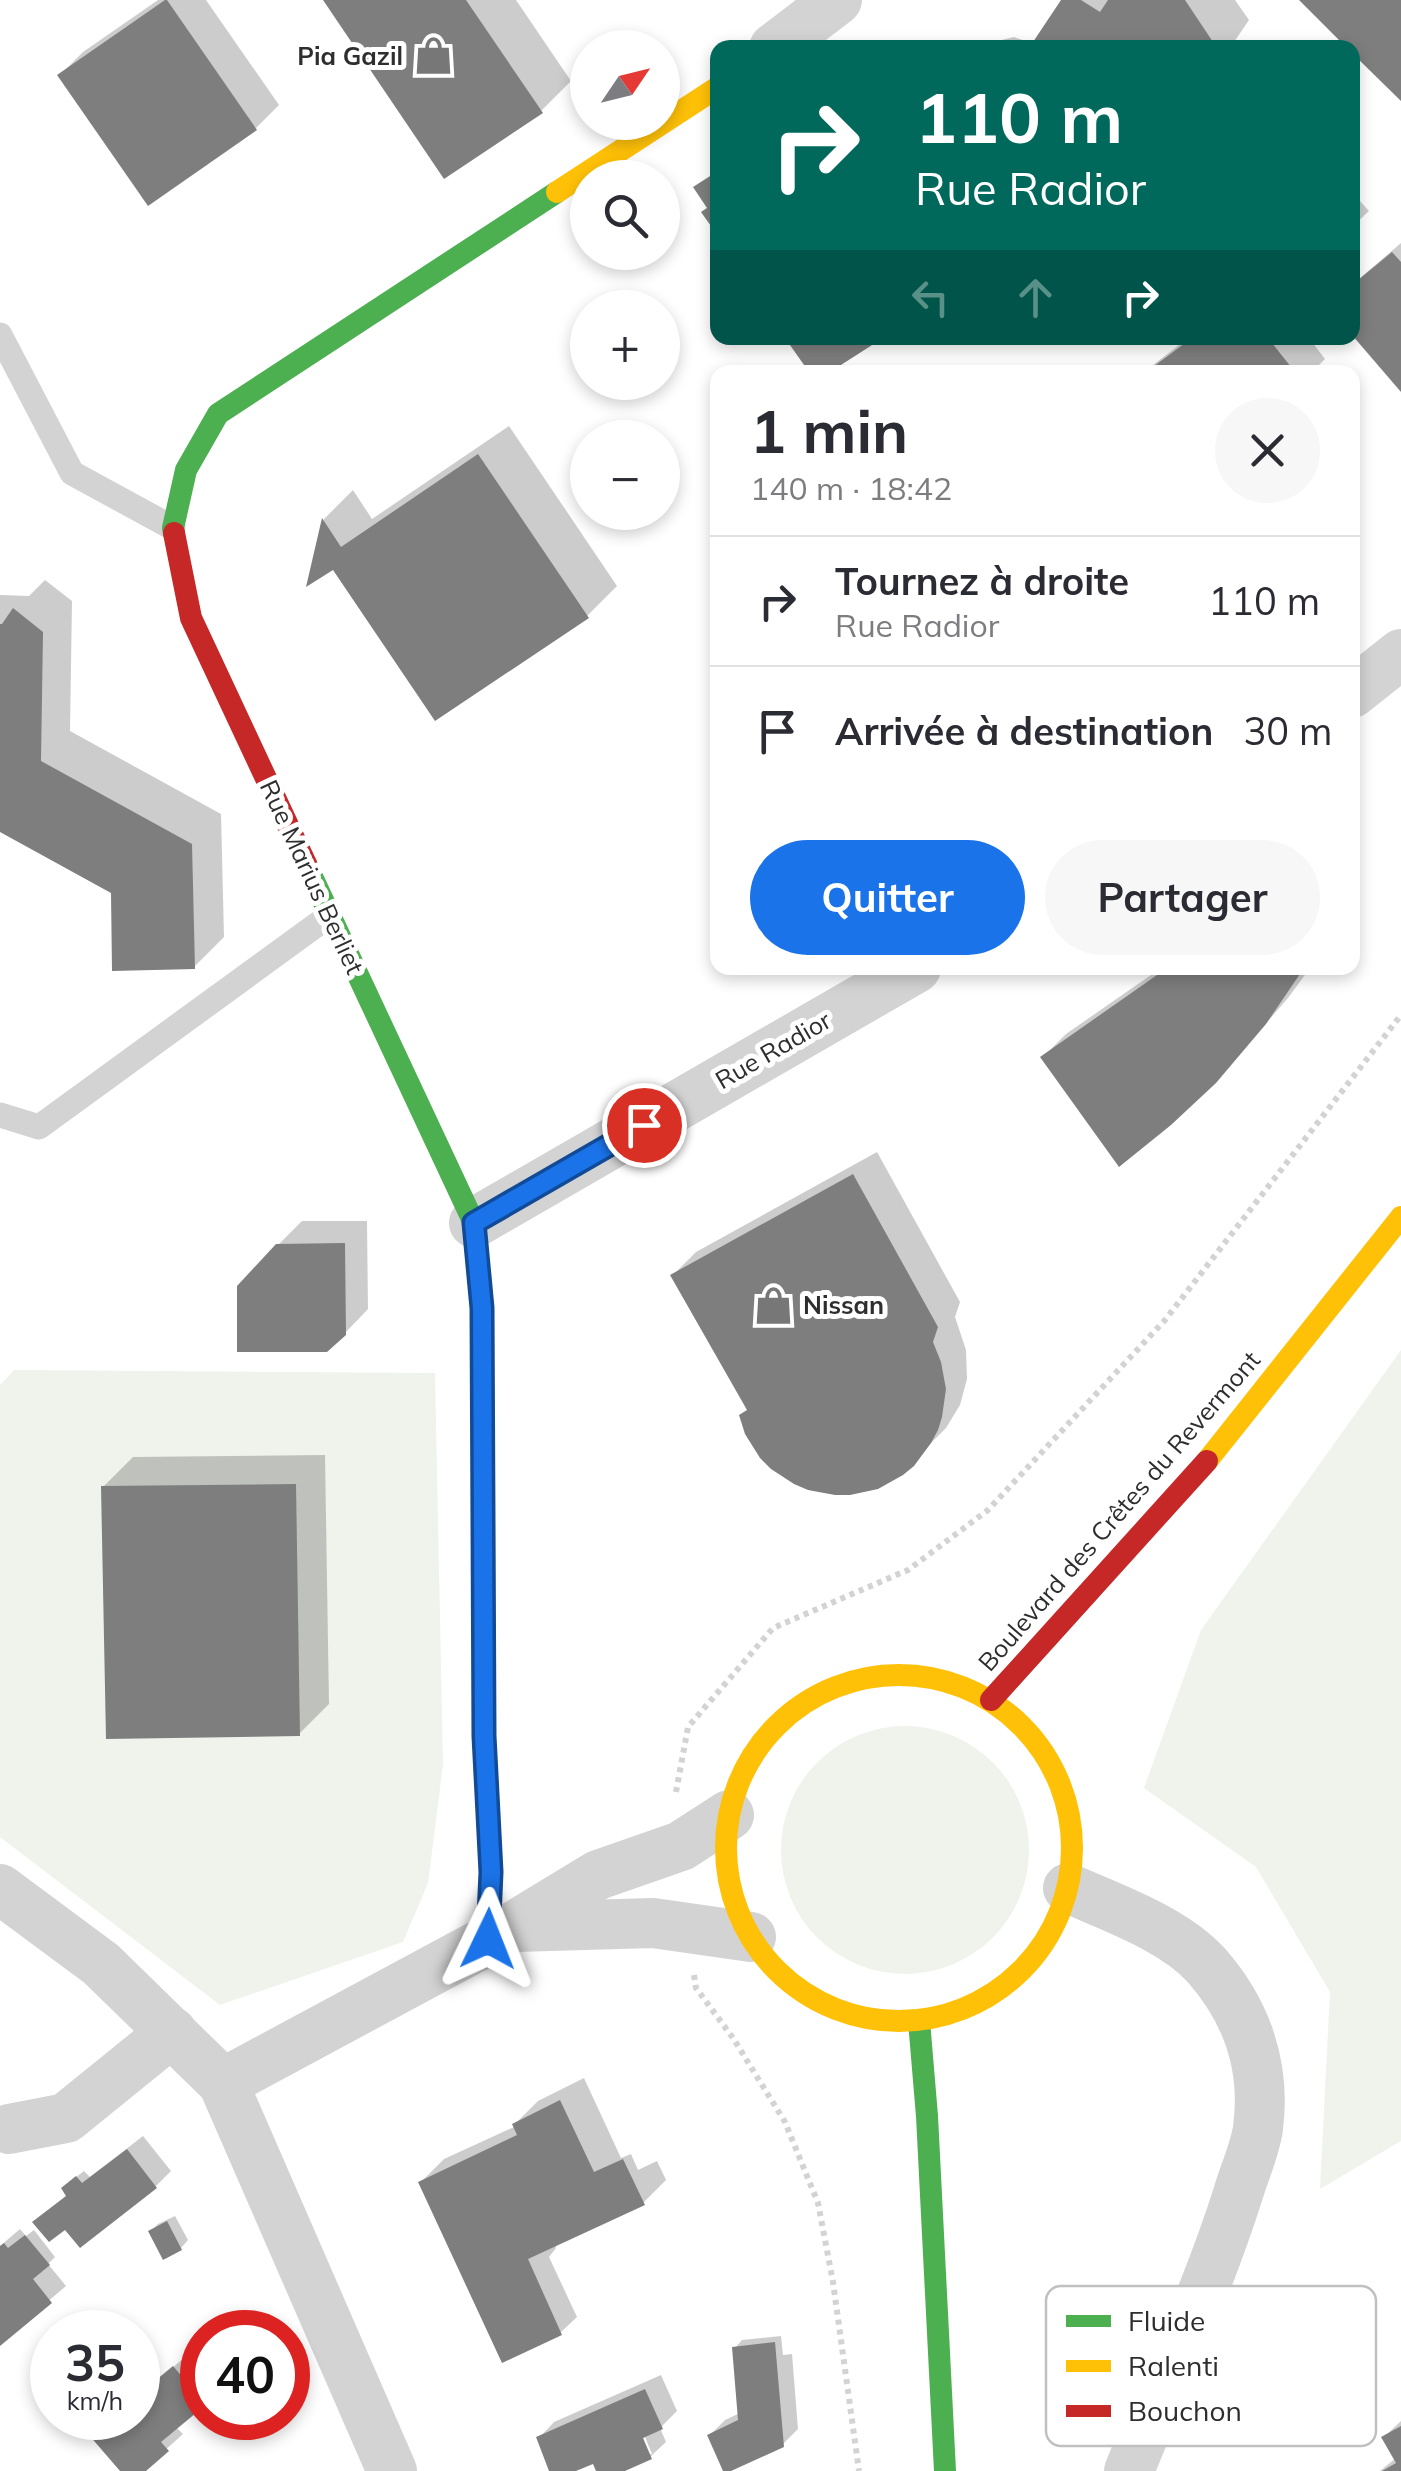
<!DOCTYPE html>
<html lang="fr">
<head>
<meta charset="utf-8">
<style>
	:root { --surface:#fff; --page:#f7f7f7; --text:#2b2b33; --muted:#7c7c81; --line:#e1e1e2; --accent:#1a73e8 }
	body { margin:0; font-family:Mulish,sans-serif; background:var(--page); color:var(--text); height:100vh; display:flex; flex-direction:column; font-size:38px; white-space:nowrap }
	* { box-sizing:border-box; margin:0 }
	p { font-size:32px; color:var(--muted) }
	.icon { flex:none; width:55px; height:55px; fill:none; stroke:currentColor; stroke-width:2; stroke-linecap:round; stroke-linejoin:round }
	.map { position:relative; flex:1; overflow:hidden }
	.sheet { position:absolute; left:710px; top:365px; width:650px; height:610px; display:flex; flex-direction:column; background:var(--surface); border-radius:20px; box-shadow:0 5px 15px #0003 }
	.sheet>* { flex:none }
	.hud { position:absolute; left:710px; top:40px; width:650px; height:305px; border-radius:20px; box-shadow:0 5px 15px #0003; background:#00695c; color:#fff; overflow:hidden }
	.needle { width:65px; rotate:55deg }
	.tools { position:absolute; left:570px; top:30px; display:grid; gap:20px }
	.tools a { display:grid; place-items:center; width:110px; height:110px; border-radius:50%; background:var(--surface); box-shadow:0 5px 15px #0003; font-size:50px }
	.speed { position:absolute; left:30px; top:2310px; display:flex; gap:20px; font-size:50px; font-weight:700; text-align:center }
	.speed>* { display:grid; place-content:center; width:130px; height:130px; border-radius:50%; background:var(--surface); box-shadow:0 5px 15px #0003; line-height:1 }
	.speed small { font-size:25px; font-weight:400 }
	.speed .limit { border:15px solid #d22; background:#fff; color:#111 }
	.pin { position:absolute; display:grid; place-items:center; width:85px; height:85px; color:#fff; margin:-42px; border:5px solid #fff; border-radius:50%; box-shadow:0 2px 10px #0007 }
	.me { position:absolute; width:110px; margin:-55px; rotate:2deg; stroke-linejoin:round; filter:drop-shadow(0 0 8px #0008) }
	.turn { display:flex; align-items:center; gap:35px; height:210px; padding:0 40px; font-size:45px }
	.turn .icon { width:130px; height:130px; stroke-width:2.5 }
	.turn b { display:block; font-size:70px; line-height:85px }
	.lanes { display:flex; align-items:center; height:95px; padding:0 40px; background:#0003; justify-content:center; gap:50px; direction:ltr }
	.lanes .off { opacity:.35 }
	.round { display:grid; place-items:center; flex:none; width:105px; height:105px; border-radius:52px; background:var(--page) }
	.headline { display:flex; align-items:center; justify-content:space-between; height:170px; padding:0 40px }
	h1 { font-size:60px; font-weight:700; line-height:75px }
	.action { display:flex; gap:20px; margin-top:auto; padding:20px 40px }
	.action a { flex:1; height:115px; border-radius:60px; background:var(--accent); color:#fff; font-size:40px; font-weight:700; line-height:115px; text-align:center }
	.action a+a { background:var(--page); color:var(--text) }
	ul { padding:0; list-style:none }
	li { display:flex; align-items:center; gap:30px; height:130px; padding:0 40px; border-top:2px solid var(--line) }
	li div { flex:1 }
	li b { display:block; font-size:38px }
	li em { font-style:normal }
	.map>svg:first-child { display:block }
	.green { fill:#eff3ec }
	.shadow { fill:#0003; fill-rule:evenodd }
	.building { fill:#7e7e7e }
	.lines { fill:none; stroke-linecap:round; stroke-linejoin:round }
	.path { stroke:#d3d3d3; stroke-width:6; stroke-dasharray:5 5; stroke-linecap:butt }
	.lane { stroke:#d3d3d3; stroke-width:25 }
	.street { stroke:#d3d3d3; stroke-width:50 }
	.fast { stroke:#4caf50; stroke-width:22 }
	.slow { stroke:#ffc107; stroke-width:22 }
	.jam { stroke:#c62828; stroke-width:22 }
	.route-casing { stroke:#114b97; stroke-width:25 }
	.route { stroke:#1a73e8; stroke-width:18 }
	.labels { text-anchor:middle; stroke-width:10; stroke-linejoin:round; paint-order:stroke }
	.poi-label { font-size:25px; font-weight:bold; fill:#2e2e2e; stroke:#fff; text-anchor:end }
	.street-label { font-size:25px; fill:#2e2e2e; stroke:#fff }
	.key { fill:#fff; stroke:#c0c0c0; stroke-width:2.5 }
	.key-label { font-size:28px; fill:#2e2e2e }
</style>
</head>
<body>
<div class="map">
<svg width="1401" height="2471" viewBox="0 0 1401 2471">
	<rect width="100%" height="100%" fill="#fff"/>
	<g class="green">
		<path d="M1401,1350V2141L1320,2189L1330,1992L1256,1867L1144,1788L1201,1630Z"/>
		<path d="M14,1370L435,1373L443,1765L428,1883L403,1942L220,2005L0,1837V1385Z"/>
		<circle cx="905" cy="1850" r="124"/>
	</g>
	<g class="shadow">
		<path d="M158,0H206L279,105L256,128L60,75L83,52Z"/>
		<path d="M326,0H516L571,81L541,111Z"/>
		<path d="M1064,0H1235L1249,20L1230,48H984L993,42L1014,37L1034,44Z"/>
		<path d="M1352,192L1369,211L1352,227Z"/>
		<path d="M1401,243V388L1352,285Z"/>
		<path d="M788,338H878L826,372H812Z"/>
		<path d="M1188,338H1309L1325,359L1312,372H1144Z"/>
		<path d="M509,426L617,586L587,616L334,566L310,582L324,519L353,490L372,519Z"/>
		<path d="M45,580L72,601L70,731L221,814L224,937L194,967L113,891L0,830V595L29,596Z"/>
		<path d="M1352,872L1359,881L1352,893Z"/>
		<path d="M1161,968H1310L1288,998L1228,1067L1043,1057L1066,1034Z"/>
		<path d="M877,1152L960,1302L955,1317L966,1350L967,1379L960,1405L946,1428L901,1473L749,1409L673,1275L696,1252Z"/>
		<path d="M302,1221H367L368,1309L345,1333L278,1245Z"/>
		<path d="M325,1455L329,1704L299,1734L103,1487L133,1457Z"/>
		<path d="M584,2078L621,2158L631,2154L638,2170L657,2161L666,2180L643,2203L555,2244L556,2248L549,2257L577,2317L561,2332L504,2360L421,2182L444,2159L516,2126L515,2124L538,2101Z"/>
		<path d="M143,2136L171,2171L155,2187L60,2202L68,2194L71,2181L84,2171L90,2177Z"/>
		<path d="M175,2216L188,2240L181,2248L164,2257L151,2231L158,2224Z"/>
		<path d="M20,2229L26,2236L34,2230L55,2257L48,2264L66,2286L0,2342V2246Z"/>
		<path d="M781,2336L783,2355L792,2354L798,2429L782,2445L710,2435L725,2420L740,2413L735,2348L742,2340Z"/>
		<path d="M190,2353L202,2367V2405L176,2427L183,2434L142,2471H123L100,2428L113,2418H138V2396Z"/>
		<path d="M661,2375L677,2411L660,2428L666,2442L650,2457L619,2471H599L594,2460L569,2471H552L539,2438L554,2422ZM640,2425L652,2454H647Z"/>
		<path d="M1401,2421V2471H1380L1396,2458L1384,2437Z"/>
	</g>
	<g class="building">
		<path d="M165,0H167L257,130L148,206L57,75Z"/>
		<path d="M323,0H466L543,113L444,179Z"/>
		<path d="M1061,0H1081L1100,12L1108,0H1185L1217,48H1029Z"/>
		<path d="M1299,0H1401V101L1352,53V48H1347Z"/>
		<path d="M718,171V236L701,212L707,208L693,187Z"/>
		<path d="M1392,252L1401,262V392L1352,335V285Z"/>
		<path d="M785,338H883L830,372H809Z"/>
		<path d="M1192,338H1268L1295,372H1146Z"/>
		<path d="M478,454L589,618L435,721L333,570L306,587L322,518L341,547Z"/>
		<path d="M13,608L43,632L41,761L192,844L195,969L112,971L111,893L0,832V624H2Z"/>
		<path d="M1167,968H1304L1266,1024L1216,1083L1171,1125L1119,1167L1040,1057Z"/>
		<path d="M853,1174L938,1327L933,1342L941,1362L946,1389L942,1417L938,1430L931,1443L914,1466L903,1475L878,1489L850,1495H835L808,1490L794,1484L771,1469L760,1458L745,1434L739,1415L747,1410L670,1275Z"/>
		<path d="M345,1243L346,1335L327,1352H237V1286L276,1244Z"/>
		<path d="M296,1484L300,1736L106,1739L101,1486Z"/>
		<path d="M560,2100L594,2172L623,2159L645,2205L528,2259L562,2335L502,2363L418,2182L517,2135L512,2124Z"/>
		<path d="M127,2149L157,2188L80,2248L65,2230L49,2242L32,2222L66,2196L61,2188L76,2176L82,2183Z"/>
		<path d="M167,2221L182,2250L163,2260L148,2231Z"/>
		<path d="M25,2235L50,2265L33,2279L52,2303L0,2346V2246L4,2243L8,2248Z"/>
		<path d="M775,2342L784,2447L731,2471H723L707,2435L738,2420L732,2347Z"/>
		<path d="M173,2366L202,2400V2408L161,2442L169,2451L146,2471H120L89,2435L110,2418H138V2395Z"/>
		<path d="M645,2389L663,2429L643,2438L652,2459L625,2471H596L593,2464L576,2471H549L536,2437Z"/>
		<path d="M1401,2426V2471H1382L1396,2463L1381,2437Z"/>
	</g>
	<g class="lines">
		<g class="path">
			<path d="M676,1792L688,1727L773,1628L908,1570L988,1510L1165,1320L1401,1015"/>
			<path d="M694,1975L696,1988L733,2038L785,2122L818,2203L833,2282L859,2471"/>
		</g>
		<g class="lane">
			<path d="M0,335L72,473L173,528"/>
			<path d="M0,1115L39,1127L330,915"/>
		</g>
		<g class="street">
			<path d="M774,48L837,0"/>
			<path d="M1352,693L1401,654"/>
			<path d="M474,1223L916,968"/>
			<path d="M1068,1888C1113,1908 1174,1929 1207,1966C1247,2012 1266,2067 1258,2128C1255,2150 1244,2173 1238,2194C1208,2288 1166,2379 1129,2471"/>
			<path d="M0,1889L101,1964L223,2083L392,2471"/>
			<path d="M516,1927L653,1923L751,1937"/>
			<path d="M223,2083L511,1928L598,1875L681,1846L729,1815"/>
			<path d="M9,2129L66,2118L172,2032"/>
		</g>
		<g class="fast">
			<path d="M174,533L173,528L186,470L218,414L557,192"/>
			<path d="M306,864L474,1223L480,1280"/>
			<path d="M919,2021L927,2116L945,2471"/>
		</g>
		<g class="slow">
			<path d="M557,192L718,87"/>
			<path d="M480,1280L483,1308L484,1736L491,1872L488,1939"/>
			<path d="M1207,1461L1401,1217"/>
			<circle cx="899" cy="1848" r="173"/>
		</g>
		<g class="jam">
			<path d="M174,533L191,618L306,864"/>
			<path d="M991,1700L1207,1461"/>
		</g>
	</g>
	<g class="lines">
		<defs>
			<path id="route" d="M488,1939L491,1872L484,1736L482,1308L474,1223L644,1125"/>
		</defs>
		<use href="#route" class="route-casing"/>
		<use href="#route" class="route"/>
	</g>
	<defs>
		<symbol id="shop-bare" viewBox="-9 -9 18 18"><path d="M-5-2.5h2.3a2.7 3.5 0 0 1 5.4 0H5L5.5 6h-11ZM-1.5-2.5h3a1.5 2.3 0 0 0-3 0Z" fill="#777" stroke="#fff" stroke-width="2.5" paint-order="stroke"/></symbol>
	</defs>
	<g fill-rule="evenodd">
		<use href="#shop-bare" x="406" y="28" width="55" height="55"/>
		<use href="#shop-bare" x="746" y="1278" width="55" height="55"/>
	</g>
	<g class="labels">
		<g class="poi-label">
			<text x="403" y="65">Pia Gazil</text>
			<text x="803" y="1314" text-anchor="start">Nissan</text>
		</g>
		<g class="street-label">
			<text transform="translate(312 877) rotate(65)" y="9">Rue Marius Berliet</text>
			<text transform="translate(773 1050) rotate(-30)" y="9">Rue Radior</text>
			<text transform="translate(1119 1511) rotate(-49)" y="9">Boulevard des Crêtes du Revermont</text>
		</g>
	</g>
	<rect x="1046" y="2286" width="330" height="160" rx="15" class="key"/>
	<rect x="1066" y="2315" width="45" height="12" fill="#4caf50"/>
	<rect x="1066" y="2360" width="45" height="12" fill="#ffc107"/>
	<rect x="1066" y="2405" width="45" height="12" fill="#c62828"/>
	<g class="key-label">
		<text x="1128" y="2331">Fluide</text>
		<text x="1128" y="2376">Ralenti</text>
		<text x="1128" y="2421">Bouchon</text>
	</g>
</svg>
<div class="tools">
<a><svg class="needle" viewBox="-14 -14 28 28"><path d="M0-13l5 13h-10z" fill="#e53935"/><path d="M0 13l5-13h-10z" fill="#7c7c81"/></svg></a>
<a><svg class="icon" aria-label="search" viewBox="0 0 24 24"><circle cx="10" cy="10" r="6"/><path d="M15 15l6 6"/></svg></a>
<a>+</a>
<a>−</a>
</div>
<div class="speed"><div>35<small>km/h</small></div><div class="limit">40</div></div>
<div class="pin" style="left:644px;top:1125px;background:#d93025"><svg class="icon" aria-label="arrive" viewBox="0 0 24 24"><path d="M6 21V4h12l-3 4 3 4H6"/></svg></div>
<svg class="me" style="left:488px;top:1939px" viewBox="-20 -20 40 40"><path d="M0-17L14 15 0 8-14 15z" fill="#1a73e8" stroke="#fff" stroke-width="4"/></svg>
<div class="hud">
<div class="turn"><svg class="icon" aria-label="right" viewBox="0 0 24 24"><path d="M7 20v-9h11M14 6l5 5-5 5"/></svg><div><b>110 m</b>Rue Radior</div></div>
<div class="lanes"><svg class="icon off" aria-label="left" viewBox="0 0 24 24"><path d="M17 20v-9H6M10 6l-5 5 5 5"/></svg><svg class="icon off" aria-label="ahead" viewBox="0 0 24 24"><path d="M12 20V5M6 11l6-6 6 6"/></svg><svg class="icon" aria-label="right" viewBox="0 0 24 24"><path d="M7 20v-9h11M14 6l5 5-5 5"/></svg></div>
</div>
<section class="sheet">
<div class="headline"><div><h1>1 min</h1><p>140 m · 18:42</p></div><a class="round"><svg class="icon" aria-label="close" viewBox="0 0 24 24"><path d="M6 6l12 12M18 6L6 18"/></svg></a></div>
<ul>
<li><svg class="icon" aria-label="right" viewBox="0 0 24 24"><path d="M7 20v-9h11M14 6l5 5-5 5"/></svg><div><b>Tournez à droite</b><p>Rue Radior</p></div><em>110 m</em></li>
<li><svg class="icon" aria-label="arrive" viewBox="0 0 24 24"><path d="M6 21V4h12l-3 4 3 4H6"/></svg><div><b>Arrivée à destination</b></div><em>30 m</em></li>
</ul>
<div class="action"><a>Quitter</a><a>Partager</a></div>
</section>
</div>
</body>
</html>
